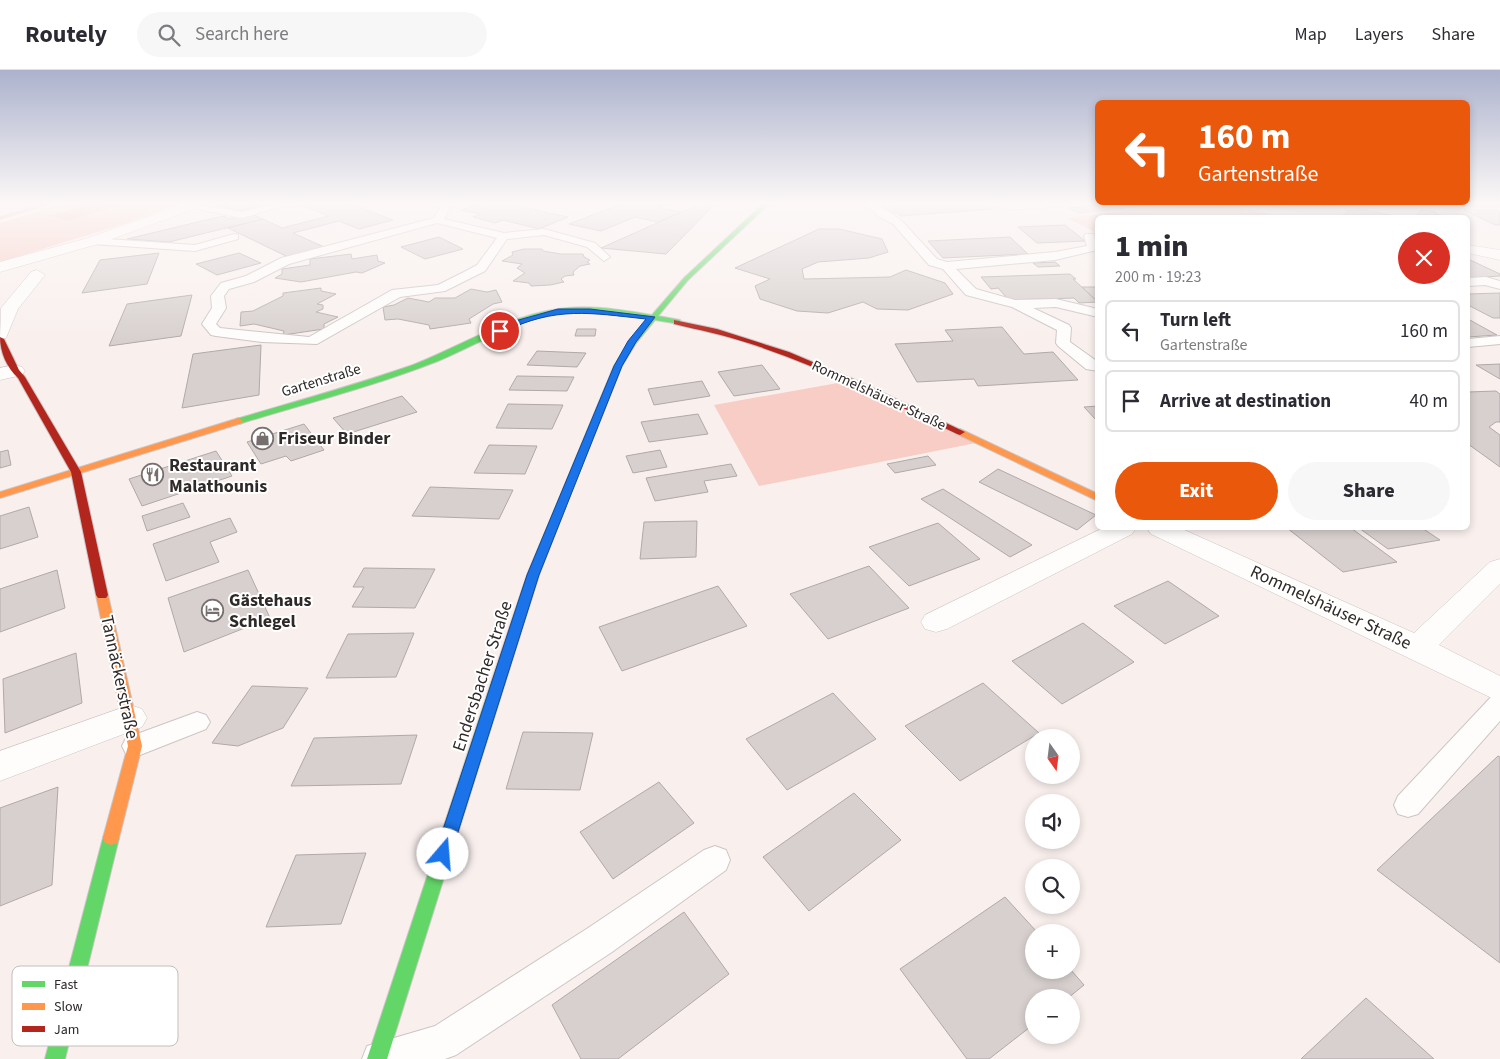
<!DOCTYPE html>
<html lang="en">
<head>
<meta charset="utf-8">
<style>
	:root { --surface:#fff; --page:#f7f7f7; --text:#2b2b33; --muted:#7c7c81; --line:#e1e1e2; --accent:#ea580c }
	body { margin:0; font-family:"Source Sans 3",sans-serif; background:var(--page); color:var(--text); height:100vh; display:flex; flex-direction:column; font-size:19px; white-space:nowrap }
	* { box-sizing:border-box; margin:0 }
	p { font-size:16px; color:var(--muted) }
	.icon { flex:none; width:28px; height:28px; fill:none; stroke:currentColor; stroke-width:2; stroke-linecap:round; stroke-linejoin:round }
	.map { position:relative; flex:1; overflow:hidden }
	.drawer { position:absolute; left:1095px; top:145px; width:375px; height:315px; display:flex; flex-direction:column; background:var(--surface); border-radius:8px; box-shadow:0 2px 8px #0003 }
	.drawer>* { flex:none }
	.top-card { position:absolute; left:1095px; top:30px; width:375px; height:105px; border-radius:8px; box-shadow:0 2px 8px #0003; background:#ea580c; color:#fff; overflow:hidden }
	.needle { width:32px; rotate:166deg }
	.tools { position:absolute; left:1025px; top:659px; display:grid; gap:10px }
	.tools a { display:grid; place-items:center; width:55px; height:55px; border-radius:50%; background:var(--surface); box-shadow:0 2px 8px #0003; font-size:25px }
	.pin { position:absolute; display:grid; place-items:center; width:42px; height:42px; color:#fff; margin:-21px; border:2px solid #fff; border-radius:50%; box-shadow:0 1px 5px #0007 }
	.me { position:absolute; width:55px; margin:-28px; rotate:18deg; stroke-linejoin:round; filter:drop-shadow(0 0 4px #0008) }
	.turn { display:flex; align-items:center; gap:18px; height:105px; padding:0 20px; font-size:22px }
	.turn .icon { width:65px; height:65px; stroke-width:2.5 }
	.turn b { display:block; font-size:35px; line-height:42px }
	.round { display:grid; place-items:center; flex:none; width:52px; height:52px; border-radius:26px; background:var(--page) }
	.head { display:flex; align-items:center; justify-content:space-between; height:85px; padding:0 20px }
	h1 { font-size:30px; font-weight:800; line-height:38px }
	.primary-button { display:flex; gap:10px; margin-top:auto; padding:10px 20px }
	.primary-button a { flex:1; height:58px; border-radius:30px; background:var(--accent); color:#fff; font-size:20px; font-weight:800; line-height:58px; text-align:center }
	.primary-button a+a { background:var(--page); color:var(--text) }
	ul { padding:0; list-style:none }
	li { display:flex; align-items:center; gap:15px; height:62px; margin:0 10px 8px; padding:0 10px; border:2px solid var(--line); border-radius:8px }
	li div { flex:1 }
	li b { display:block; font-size:19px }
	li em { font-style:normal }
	header { display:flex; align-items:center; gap:30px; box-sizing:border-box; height:70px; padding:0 25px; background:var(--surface); border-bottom:1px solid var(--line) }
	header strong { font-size:24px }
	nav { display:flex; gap:28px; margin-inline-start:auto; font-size:18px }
	.search { width:350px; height:45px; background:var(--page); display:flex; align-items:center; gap:12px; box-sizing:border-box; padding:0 18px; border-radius:28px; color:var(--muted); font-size:19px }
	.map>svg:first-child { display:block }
	.green { fill:#f7cdc5 }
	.water { fill:#f3afa4 }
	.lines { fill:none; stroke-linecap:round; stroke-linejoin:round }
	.stream { fill:#f3afa4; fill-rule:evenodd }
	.building { fill:#d7d0cf; stroke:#b0a9a8 }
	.lane-casing { stroke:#ccc5c4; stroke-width:2 }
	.street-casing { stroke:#ccc5c4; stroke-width:1 }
	.fast-casing { stroke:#ccc5c4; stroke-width:2 }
	.slow-casing { stroke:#ccc5c4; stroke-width:2 }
	.jam-casing { stroke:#ccc5c4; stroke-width:2 }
	.lane { fill:#fefdfc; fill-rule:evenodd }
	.street { fill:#fefdfc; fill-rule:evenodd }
	.fast { fill:#63d668; fill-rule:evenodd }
	.slow { fill:#ff974d; fill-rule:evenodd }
	.jam { fill:#b3261e; fill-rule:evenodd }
	.route { fill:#1a73e8; stroke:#114b97 }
	.labels { text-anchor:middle; stroke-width:4; stroke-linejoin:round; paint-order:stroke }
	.far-street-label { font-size:15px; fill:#2f2928; stroke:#fff }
	.poi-label { font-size:18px; font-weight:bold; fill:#2f2928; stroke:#fff; text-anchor:start }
	.street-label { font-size:18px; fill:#2f2928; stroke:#fff }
	.key { fill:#fff; stroke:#c1bfbe; stroke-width:1 }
	.key-label { font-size:14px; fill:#2f2928 }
</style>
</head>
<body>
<header>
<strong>Routely</strong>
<div class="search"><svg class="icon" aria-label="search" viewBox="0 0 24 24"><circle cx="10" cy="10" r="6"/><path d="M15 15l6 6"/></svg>Search here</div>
<nav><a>Map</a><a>Layers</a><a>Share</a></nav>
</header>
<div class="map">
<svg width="1500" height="989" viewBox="0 0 1500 989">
	<rect width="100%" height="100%" fill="#f9f0ee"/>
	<g class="green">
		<path d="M66,133H178L127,153L0,192V153Z"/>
		<path d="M1193,133H1216L1282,147L1098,148L1097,163L1067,148Z"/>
		<path d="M849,311L981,372L759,416L714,335Z"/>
	</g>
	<path class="water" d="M96,133H127L69,150L49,146Z"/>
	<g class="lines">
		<path class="stream" d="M47,133H54L0,150V146Z"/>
	</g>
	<g class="building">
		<path d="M225,133H269L239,141L216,135Z"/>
		<path d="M310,133H348L393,150L359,159L339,151L293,163L324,177L288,187L228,158L263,149L282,158L329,146L301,135Z"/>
		<path d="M482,133H504L568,147L539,159L503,150L495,153L473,147L481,144L461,140Z"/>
		<path d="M624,133H671L659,138L681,142L658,152L635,147L601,161L569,154Z"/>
		<path d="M702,133L714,135L666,184L601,178Z"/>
		<path d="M900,133H1004L985,134L993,139L900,146L897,143H890L881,134Z"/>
		<path d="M1119,133H1170L1079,143L1069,138Z"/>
		<path d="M1283,133H1352L1356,134L1289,136Z"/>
		<path d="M1459,133H1490L1499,136H1467Z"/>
		<path d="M1359,139L1394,146L1392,148L1341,147L1349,140L1357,141Z"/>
		<path d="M1421,140L1436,142L1435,144L1445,146L1444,148H1415Z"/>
		<path d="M1464,140H1497L1500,142V155H1495Z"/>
		<path d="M252,144L263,149L169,172L127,169L223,146L230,149Z"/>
		<path d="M1065,155L1085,171L1037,173L1018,157Z"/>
		<path d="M819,159H839L882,169L888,182L869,188L818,192L802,199L804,209L890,207L906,200L945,213L953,224L908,240L877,239L863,232L828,243L797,241L760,229L755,216L770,209L735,198Z"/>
		<path d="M439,167L463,179L425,189L401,177Z"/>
		<path d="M1010,167L1028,184L943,188L928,171Z"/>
		<path d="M524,179H542L543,181L561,184H583L584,187L590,190L587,192L590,194L580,196L573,202L574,205L565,206L561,209L564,212L550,215L531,216L529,213L513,211L525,203L517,198L522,194L502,191L513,185L512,182Z"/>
		<path d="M159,183L147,214L82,223L100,190Z"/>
		<path d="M239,183L261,193L217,205L196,194Z"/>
		<path d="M351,184L352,189L377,185L378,191L385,193L362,203L356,202L301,212L275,208L282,204V199L310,195V189Z"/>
		<path d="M1468,189L1500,204V206L1468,208Z"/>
		<path d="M1055,192L1060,196L1038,197L1033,193Z"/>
		<path d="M1070,204L1076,209H1073L1098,232L1079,233L1074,228L1009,230L998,218L991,219L981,207Z"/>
		<path d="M1082,217H1098V232Z"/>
		<path d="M321,218V221L336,224L317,234L323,235V239L316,242L338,247L324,254V259L283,265L284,261L254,254L240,256L241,242L253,241L283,226V223Z"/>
		<path d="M471,219L487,222L496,220L502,232L493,234L469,249L471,253L430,259L429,255L398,249L385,250L383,237L394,235L408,228L429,232L435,228H455Z"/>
		<path d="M1500,223V248H1493L1468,235V224Z"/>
		<path d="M192,225L181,266L109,276L127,234Z"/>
		<path d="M1468,249L1497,265L1468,267Z"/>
		<path d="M1002,257L1024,284L1053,282L1078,310L978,316L974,309L917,312L895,274L953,271L945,260Z"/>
		<path d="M577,259H596L595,266H575Z"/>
		<path d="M261,275L259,325L182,338L193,284Z"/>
		<path d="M537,281L586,283L577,297L527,295Z"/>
		<path d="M1500,294V309L1476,295Z"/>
		<path d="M762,295L780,319L734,326L718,302Z"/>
		<path d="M517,306L574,307L567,321L509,320Z"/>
		<path d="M702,311L710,326L654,335L648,319Z"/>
		<path d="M1496,321L1500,324V352H1496L1489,357L1500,365V397L1468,374V322Z"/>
		<path d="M402,326L417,342L347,364L333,348Z"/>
		<path d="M508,334L563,335L552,359L496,358Z"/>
		<path d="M1098,336V352L1084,337Z"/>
		<path d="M698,344L708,364L649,372L641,352Z"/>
		<path d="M304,354L324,380L291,391L286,386L261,394L247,372Z"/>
		<path d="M489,375L537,376L525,404L474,403Z"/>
		<path d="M8,380L11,395L0,398V382Z"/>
		<path d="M660,380L667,397L633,403L626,386Z"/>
		<path d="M216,381L232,406L142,436L129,409Z"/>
		<path d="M928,386L936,395L895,403L887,394Z"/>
		<path d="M731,394L737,406L704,411L708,422L655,431L646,408Z"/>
		<path d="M998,399L1096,445L1077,460L979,412Z"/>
		<path d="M430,417L513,420L499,449L412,446Z"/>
		<path d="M943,419L1032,475L1010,487L921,429Z"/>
		<path d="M183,433L190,447L147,461L142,446Z"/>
		<path d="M29,437L38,467L0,479V446Z"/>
		<path d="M230,448L237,462L210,472L219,492L166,511L153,474Z"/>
		<path d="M697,451L696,487L640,489L644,452Z"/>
		<path d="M938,453L980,489L909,516L869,477Z"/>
		<path d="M1287,458H1351L1397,492L1343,502Z"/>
		<path d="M1359,458H1422L1440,470L1388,479Z"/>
		<path d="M869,496L909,538L828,569L790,524Z"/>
		<path d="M364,498L435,499L415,538L352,537L364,517H353Z"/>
		<path d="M57,500L65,538L0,562V519Z"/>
		<path d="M248,500L270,548L184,582L168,528Z"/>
		<path d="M1168,511L1219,546L1165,574L1114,536Z"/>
		<path d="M718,516L747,556L622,601L599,557Z"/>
		<path d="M1083,553L1134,592L1062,634L1012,591Z"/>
		<path d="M414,563L396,607L326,608L348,564Z"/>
		<path d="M76,583L82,633L5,663L3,609Z"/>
		<path d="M983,613L1039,663L960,711L905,656Z"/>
		<path d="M252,616L308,618L283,658L238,676L212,673Z"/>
		<path d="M833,623L876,669L787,720L746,669Z"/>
		<path d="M523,662L593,663L580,720L506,719Z"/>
		<path d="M417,665L401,714L291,716L314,668Z"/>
		<path d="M1498,686L1500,687V893L1377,800Z"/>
		<path d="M659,712L694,753L613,809L580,762Z"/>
		<path d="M58,717L52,815L0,836V738Z"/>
		<path d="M854,723L901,770L809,841L763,787Z"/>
		<path d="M366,783L341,854L266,857L296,785Z"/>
		<path d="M1005,827L1037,862H1034V900H1071L1084,915L1068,928H1034V954L989,989H967L900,899Z"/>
		<path d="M684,842L729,904L618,989H581L552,935Z"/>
		<path d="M1366,928L1434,989H1301Z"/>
	</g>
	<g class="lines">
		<defs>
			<g id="lane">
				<path d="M188,133L242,142L278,133H293L242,148L188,137Z"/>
				<path d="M443,133H453L444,149L504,163L544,159L595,173L610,187L604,191L587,177L544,165L507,169L485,201L445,221L400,227L317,274L262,272L216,266L211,265L202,254L212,238L211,226L221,213L246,206L281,188L434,148ZM437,153L497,168L477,195L464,202L438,215L392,220L309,267L220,258L216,254L226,238L224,226L229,219L254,212L289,194Z"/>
				<path d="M864,133H875L901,150L937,189L947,192L1055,182L1087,176L1084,166L1086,164H1094L1097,180L1055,190L956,199L976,219L1015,230L1056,229L1098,239V247L1056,237L1033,238L1069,255L1071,258L1070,272L1098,292V301L1086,299L1058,276L1056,273L1057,260L1012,237L966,225L943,199L929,195L893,154L878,146Z"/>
				<path d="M1027,133H1067L1062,136L1008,140L1003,137L1008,134Z"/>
				<path d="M234,164L238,165V169L195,181L93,174L87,171L93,168L195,175Z"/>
				<path d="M1486,207L1500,211V219L1485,215L1468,216V208Z"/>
				<path d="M1500,266V274L1468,277V269Z"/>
				<path d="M1500,624V651L1418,744L1408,747L1398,744L1394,735L1398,726L1491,627Z"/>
				<path d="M197,642L206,645L210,652L206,659L135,687L126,684L122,676L126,668Z"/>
				<path d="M715,776L726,780L730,790L726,800L612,882L456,985L445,989H362L367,976L435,956L588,858L704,780Z"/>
			</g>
			<g id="street">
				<path d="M186,133H204L202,136L98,174L0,202V192L88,168Z"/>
				<path d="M1230,133H1253L1308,144L1314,148H1287L1232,136Z"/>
				<path d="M1468,175L1500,180V190L1468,183Z"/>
				<path d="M37,200L45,205L18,239L6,268L0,269L1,238L31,202Z"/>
				<path d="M15,295L22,297L25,301L22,305L0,310V298Z"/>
				<path d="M1103,458H1136L1132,464L947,559L936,562L925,559L921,552L925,545Z"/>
				<path d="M1147,458H1180L1414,563L1490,492L1500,489V514L1439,575L1500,606V632L1151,464Z"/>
				<path d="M130,635L142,639L147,648L142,657L0,711V681Z"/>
			</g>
			<g id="fast">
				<path d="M764,133H770L688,210L658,246L680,250V254L655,250L636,273L622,296L565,438H557L556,436L614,296L630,270L649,249C619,244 588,238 558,243C516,250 477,275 438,291C374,316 308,333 242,353L239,354L235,351L236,349C294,332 352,316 410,296C458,278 507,246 558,239C589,234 621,240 652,245L684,208Z"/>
				<path d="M498,608L503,609L505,613L387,989H367L491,613L493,609Z"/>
				<path d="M111,761L117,763L119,768L65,989H45L103,768L105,763Z"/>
			</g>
			<g id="slow">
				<path d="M239,348L243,351L242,353L0,428V422Z"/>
				<path d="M960,359L1098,424V431L957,364L955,362Z"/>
				<path d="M561,433L566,436L539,505L505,613L503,617L498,618L493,617L491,613L527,505L556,436Z"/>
				<path d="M102,521L108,525L142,676L119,768L117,773L111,775L105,773L103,768L128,676L96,525Z"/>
			</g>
			<g id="jam">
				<path d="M674,250L717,259L789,282L860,312L965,362L960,365L957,364C888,331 820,296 748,273C724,265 699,260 674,254Z"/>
				<path d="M0,267L4,269L19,300L25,307L81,402L108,525L106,528H98L96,525L71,402L18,308C7,298 0,282 0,267Z"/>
			</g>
		</defs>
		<use href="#lane" class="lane-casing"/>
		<use href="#street" class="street-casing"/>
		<use href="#fast" class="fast-casing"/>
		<use href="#slow" class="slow-casing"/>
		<use href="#jam" class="jam-casing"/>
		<use href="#lane" class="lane"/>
		<use href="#street" class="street"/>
		<use href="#fast" class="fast"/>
		<use href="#slow" class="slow"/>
		<use href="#jam" class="jam"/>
	</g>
	<linearGradient id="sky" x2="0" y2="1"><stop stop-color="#acb2cd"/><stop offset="0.49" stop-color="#fcf8f7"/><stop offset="1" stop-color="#fcf8f7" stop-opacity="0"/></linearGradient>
	<rect width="1500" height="271" fill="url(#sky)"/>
	<path class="route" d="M558,239H590L655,247L636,272L622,296L539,505L451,784L449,789L443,792L437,789L435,784L527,505L614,296L628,271L646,249C590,243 556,236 503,262L497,261L515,251Z"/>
	<defs>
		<symbol id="shop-ring" viewBox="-11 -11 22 22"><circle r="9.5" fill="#fff" stroke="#766f6d" stroke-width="1.5"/><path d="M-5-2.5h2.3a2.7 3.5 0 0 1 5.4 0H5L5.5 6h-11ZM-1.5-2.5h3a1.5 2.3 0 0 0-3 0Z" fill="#766f6d"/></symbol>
		<symbol id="restaurant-ring" viewBox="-11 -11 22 22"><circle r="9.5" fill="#fff" stroke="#766f6d" stroke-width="1.5"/><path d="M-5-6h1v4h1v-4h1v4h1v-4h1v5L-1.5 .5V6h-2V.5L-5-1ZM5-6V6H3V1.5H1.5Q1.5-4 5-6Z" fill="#766f6d"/></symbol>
		<symbol id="hotel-ring" viewBox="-11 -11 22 22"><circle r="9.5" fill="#fff" stroke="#766f6d" stroke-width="1.5"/><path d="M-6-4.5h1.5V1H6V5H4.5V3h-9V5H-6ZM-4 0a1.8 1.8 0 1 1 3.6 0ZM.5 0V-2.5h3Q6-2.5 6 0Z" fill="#766f6d"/></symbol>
	</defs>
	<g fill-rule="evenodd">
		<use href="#shop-ring" x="250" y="356" width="25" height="25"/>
		<use href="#restaurant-ring" x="140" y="392" width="25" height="25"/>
		<use href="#hotel-ring" x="200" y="528" width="25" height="25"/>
	</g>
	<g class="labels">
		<g class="far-street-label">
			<text transform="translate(321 310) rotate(-17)" y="5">Gartenstraße</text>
			<text transform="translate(879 325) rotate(25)" y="5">Rommelshäuser Straße</text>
		</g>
		<g class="poi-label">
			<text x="278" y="374">Friseur Binder</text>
			<text x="169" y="401">Restaurant<tspan x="169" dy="21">Malathounis</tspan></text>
			<text x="229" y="536">Gästehaus<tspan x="229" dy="21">Schlegel</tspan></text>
		</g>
		<g class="street-label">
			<text transform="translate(1331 537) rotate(25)" y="6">Rommelshäuser Straße</text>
			<text transform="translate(482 606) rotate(-72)" y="6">Endersbacher Straße</text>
			<text transform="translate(120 607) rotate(78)" y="6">Tannäckerstraße</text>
		</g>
	</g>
	<rect x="12" y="896" width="166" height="80" rx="8" class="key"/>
	<rect x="22" y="911" width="23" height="6" fill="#63d668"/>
	<rect x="22" y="933" width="23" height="7" fill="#ff974d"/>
	<rect x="22" y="956" width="23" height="6" fill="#b3261e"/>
	<g class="key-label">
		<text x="54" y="919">Fast</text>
		<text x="54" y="941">Slow</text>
		<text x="54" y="964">Jam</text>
	</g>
</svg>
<div class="tools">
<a><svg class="needle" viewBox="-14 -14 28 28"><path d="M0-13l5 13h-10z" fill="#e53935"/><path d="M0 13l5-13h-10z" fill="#7c7c81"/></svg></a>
<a><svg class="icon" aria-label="sound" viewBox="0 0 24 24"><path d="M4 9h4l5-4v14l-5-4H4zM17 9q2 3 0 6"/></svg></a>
<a><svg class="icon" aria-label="search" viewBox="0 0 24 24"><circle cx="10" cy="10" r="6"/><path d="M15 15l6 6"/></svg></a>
<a>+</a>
<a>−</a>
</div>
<div class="pin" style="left:500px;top:261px;background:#d93025"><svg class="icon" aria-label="arrive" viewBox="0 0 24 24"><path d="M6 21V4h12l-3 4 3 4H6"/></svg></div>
<svg class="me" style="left:443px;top:784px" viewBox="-20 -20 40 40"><circle r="19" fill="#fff"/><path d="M0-13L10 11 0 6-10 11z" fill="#1a73e8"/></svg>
<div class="top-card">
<div class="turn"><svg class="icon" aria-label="left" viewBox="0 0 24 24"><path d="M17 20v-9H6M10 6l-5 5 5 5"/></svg><div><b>160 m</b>Gartenstraße</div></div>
</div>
<section class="drawer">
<div class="head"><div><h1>1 min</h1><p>200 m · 19:23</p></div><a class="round" style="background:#d93025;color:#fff"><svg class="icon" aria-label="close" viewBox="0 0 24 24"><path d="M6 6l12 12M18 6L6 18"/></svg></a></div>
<ul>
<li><svg class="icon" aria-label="left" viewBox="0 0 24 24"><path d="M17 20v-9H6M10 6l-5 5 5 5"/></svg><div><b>Turn left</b><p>Gartenstraße</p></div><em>160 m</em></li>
<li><svg class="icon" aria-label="arrive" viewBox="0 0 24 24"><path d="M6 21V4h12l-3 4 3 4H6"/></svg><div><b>Arrive at destination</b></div><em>40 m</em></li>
</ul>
<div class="primary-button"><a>Exit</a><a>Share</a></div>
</section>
</div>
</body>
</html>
